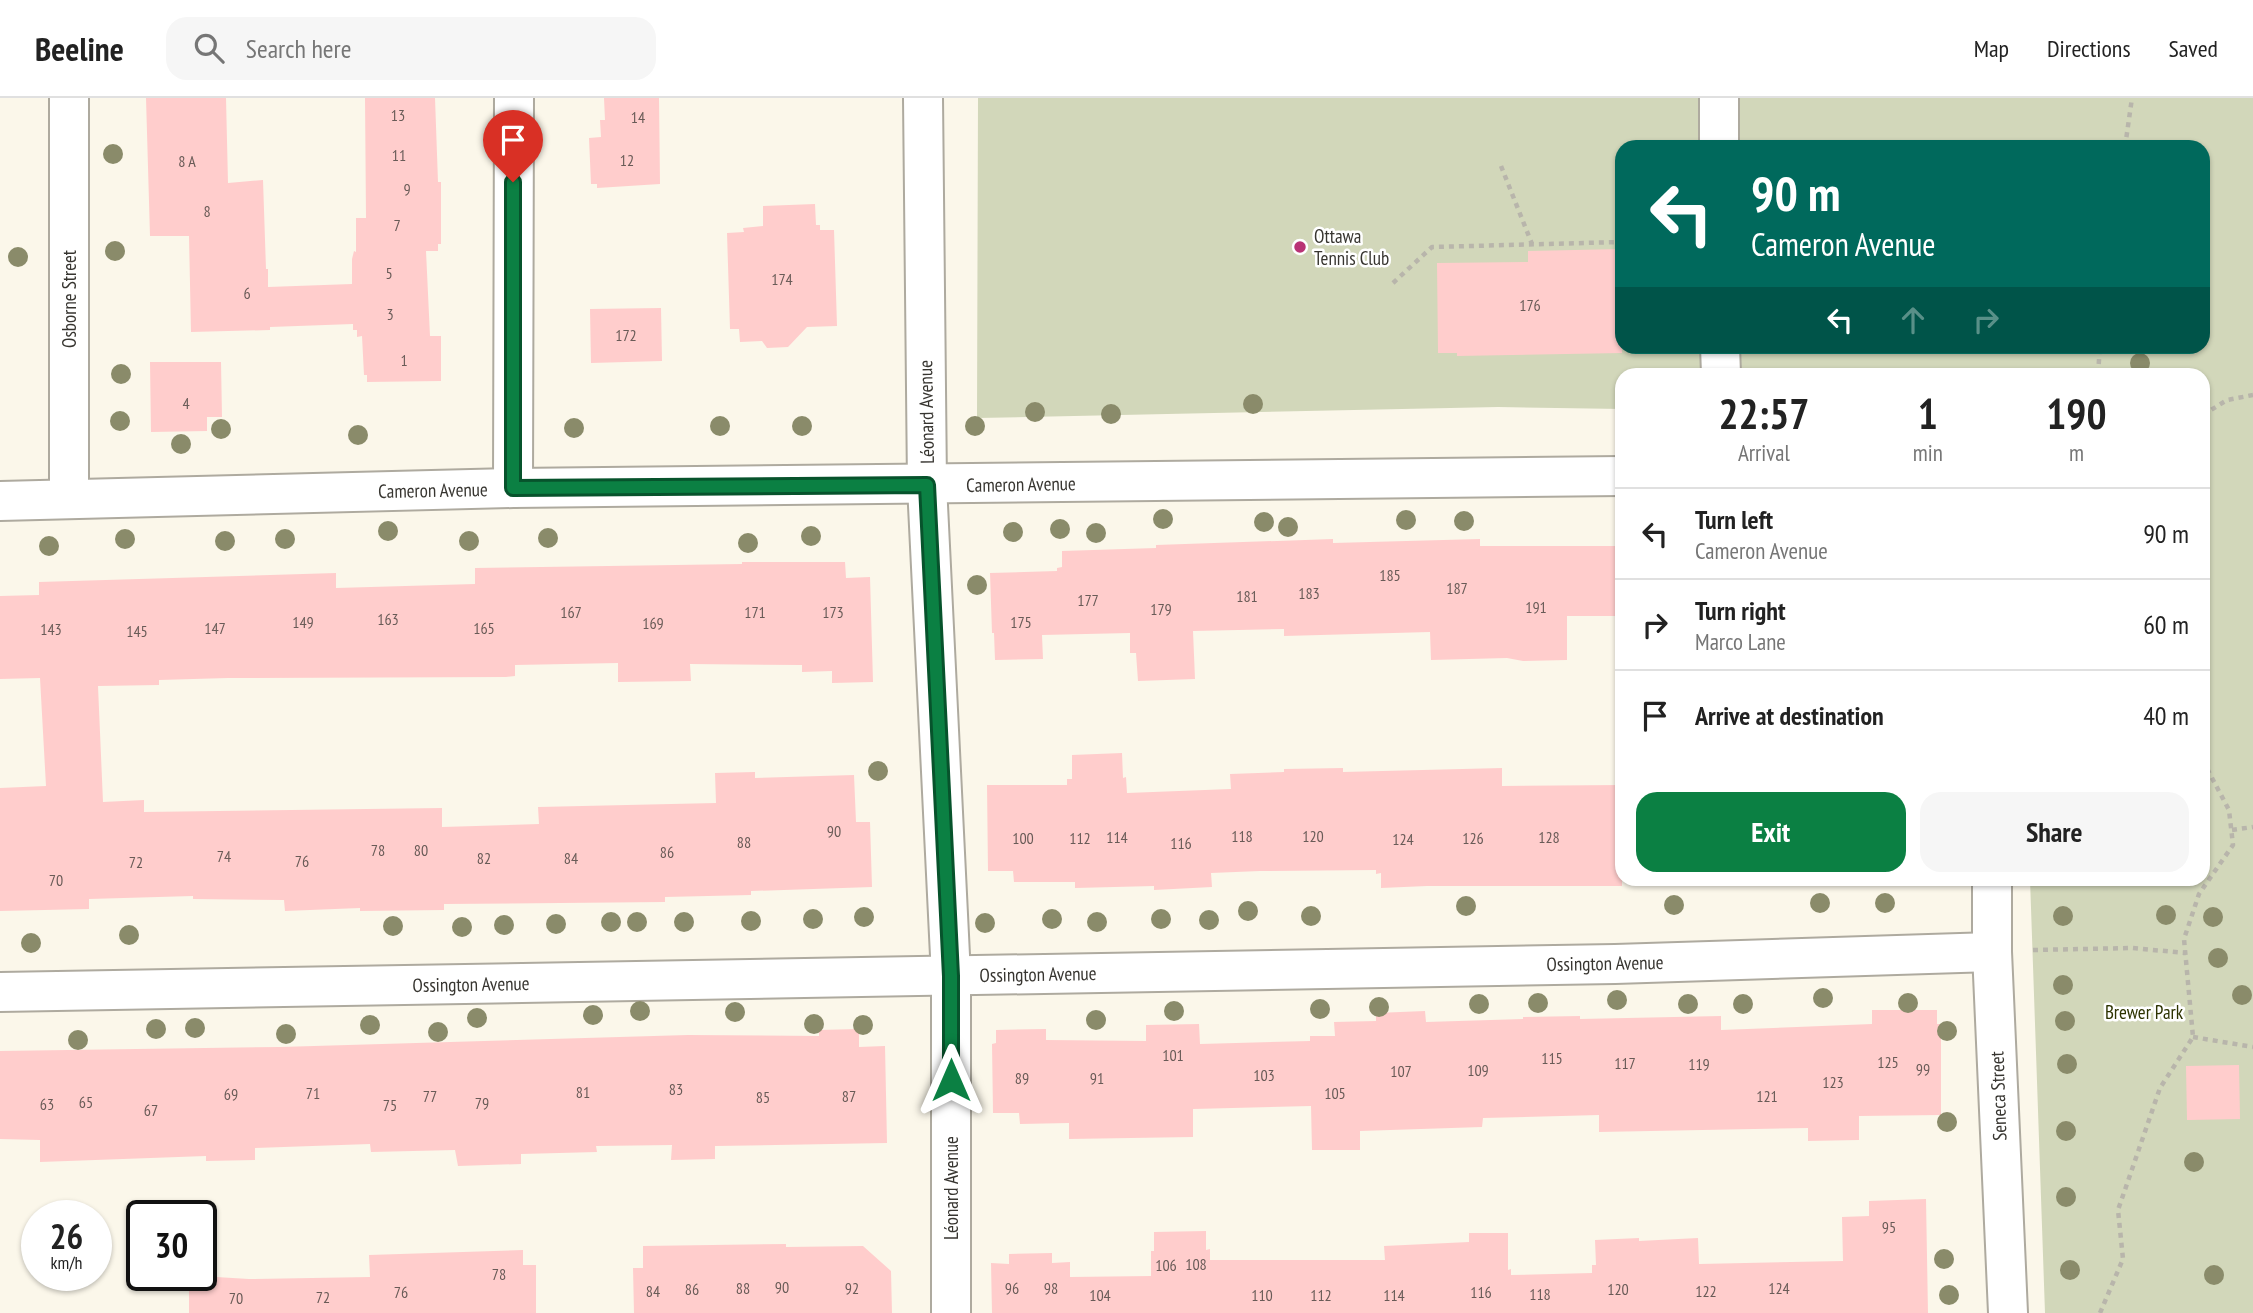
<!DOCTYPE html>
<html lang="en">
<head>
<meta charset="utf-8">
<style>
	:root { --surface:#fff; --page:#f6f6f6; --text:#222; --muted:#767676; --line:#e0e0e0; --accent:#0b8043 }
	body { margin:0; font-family:"PT Sans Narrow",sans-serif; background:var(--page); color:var(--text); height:100vh; display:flex; flex-direction:column; font-size:26px; white-space:nowrap }
	* { box-sizing:border-box; margin:0 }
	p { font-size:23px; color:var(--muted) }
	.icon { flex:none; width:38px; height:38px; fill:none; stroke:currentColor; stroke-width:2; stroke-linecap:round; stroke-linejoin:round }
	.map { position:relative; flex:1; overflow:hidden }
	.details { position:absolute; left:1615px; top:270px; width:595px; height:518px; display:flex; flex-direction:column; background:var(--surface); border-radius:21px; box-shadow:0 2px 5px #0004 }
	.details>* { flex:none }
	.banner { position:absolute; left:1615px; top:42px; width:595px; height:214px; border-radius:21px; box-shadow:0 2px 5px #0004; background:#00695c; color:#fff; overflow:hidden }
	.speed { position:absolute; left:21px; top:1102px; display:flex; gap:14px; font-size:35px; font-weight:700; text-align:center }
	.speed>* { display:grid; place-content:center; width:91px; height:91px; border-radius:50%; background:var(--surface); box-shadow:0 2px 5px #0004; line-height:1 }
	.speed small { font-size:18px; font-weight:400 }
	.speed .limit { border:4px solid #111; border-radius:10px; background:#fff; color:#111 }
	.pin { position:absolute; display:grid; place-items:center; width:60px; height:60px; color:#fff; margin:-72px -30px; border-radius:50% 50% 50% 0; rotate:-45deg; box-shadow:0 0 7px #0007 }
	.pin .icon { rotate:45deg }
	.me { position:absolute; width:77px; margin:-38px; rotate:0deg; stroke-linejoin:round; filter:drop-shadow(0 0 5px #0008) }
	.turn { display:flex; align-items:center; gap:24px; height:147px; padding:0 21px; font-size:32px }
	.turn .icon { width:91px; height:91px; stroke-width:2.5 }
	.turn b { display:block; font-size:49px; line-height:60px }
	.lanes { display:flex; align-items:center; height:66px; padding:0 21px; background:#0003; justify-content:center; gap:35px; direction:ltr }
	.lanes .off { opacity:.35 }
	.eta { display:flex; justify-content:space-evenly; align-items:center; height:119px; text-align:center }
	.eta b { font-size:42px; font-weight:700; line-height:49px }
	.primary-button { display:flex; gap:14px; margin-top:auto; padding:14px 21px }
	.primary-button a { flex:1; height:80px; border-radius:21px; background:var(--accent); color:#fff; font-size:28px; font-weight:700; line-height:80px; text-align:center }
	.primary-button a+a { background:var(--page); color:var(--text) }
	ul { padding:0; list-style:none }
	li { display:flex; align-items:center; gap:21px; height:91px; padding:0 21px; border-top:2px solid var(--line) }
	li div { flex:1 }
	li b { display:block; font-size:26px }
	li em { font-style:normal }
	header { display:flex; align-items:center; gap:42px; box-sizing:border-box; height:98px; padding:0 35px; background:var(--surface); border-bottom:2px solid var(--line) }
	header strong { font-size:33px }
	nav { display:flex; gap:38px; margin-inline-start:auto; font-size:24px }
	.search { width:490px; height:63px; background:var(--page); display:flex; align-items:center; gap:18px; box-sizing:border-box; padding:0 24px; border-radius:21px; color:var(--muted); font-size:26px }
	.map>svg:first-child { display:block }
	.green { fill:#d2d7ba; fill-rule:evenodd }
	.building { fill:#ffcdcc }
	.lines { fill:none; stroke-linecap:round; stroke-linejoin:round }
	.minor-casing { stroke:#aeaa9f; stroke-width:42 }
	.path { stroke:#b8b5ab; stroke-width:4.5; stroke-dasharray:5 5; stroke-linecap:butt }
	.minor { stroke:#fff; stroke-width:38 }
	.tree { fill:#8a8b6a }
	.route-casing { stroke:#07532c; stroke-width:18 }
	.route { stroke:#0b8043; stroke-width:12 }
	.poi-dot { fill:#b93375; stroke:#fff; stroke-width:2.5 }
	.labels { text-anchor:middle; stroke-width:5; stroke-linejoin:round; paint-order:stroke }
	.number-label { font-size:16px; fill:#695b57 }
	.poi-label { font-size:19px; fill:#373530; stroke:#fff; text-anchor:start }
	.street-label { font-size:19px; fill:#373530; stroke:#fff }
	.park-label { font-size:19px; fill:#2d3301; stroke:#fff }
</style>
</head>
<body>
<header>
<strong>Beeline</strong>
<div class="search"><svg class="icon" aria-label="search" viewBox="0 0 24 24"><circle cx="10" cy="10" r="6"/><path d="M15 15l6 6"/></svg>Search here</div>
<nav><a>Map</a><a>Directions</a><a>Saved</a></nav>
</header>
<div class="map">
<svg width="2253" height="1215" viewBox="0 0 2253 1215">
	<rect width="100%" height="100%" fill="#fbf7ea"/>
	<path class="green" d="M978,0H2253V1215H2045L2030,781L2203,780V276H1622V311L1498,309L977,320ZM1622,49H2203V248H1622Z"/>
	<g class="building">
		<path d="M146,0H226L228,85L263,82L266,171H268V189L352,186V161L354,153L356,154V120H366L365,0H435L438,84H441V146H438V153H426L430,238H441V283L367,284V277H364L362,238L357,239V232H353V226L270,229V232L191,234L189,138H150Z"/>
		<path d="M604,0H659L660,86L597,90V86H591L589,40L601,39L600,22H605Z"/>
		<path d="M815,106L816,127H820V132H834L837,228L807,229L788,249L767,250L762,243L740,244L739,231H730L727,135L744,134L743,130L763,128V108Z"/>
		<path d="M1622,151V255L1457,258V255H1438L1437,165L1528,164V153Z"/>
		<path d="M661,210L662,263L591,265L590,211Z"/>
		<path d="M150,264H221L222,319H207V333L151,334Z"/>
		<path d="M1333,441V445L1480,441V448H1622V518H1567V562L1523,563L1507,560L1431,562L1430,534L1284,538V531L1193,533L1195,581L1138,583L1136,555H1130V535L1042,537L1043,561L995,562L994,535H992L990,475L1057,473V470L1062,469V453L1156,450V447Z"/>
		<path d="M742,464H845L846,480L870,479L873,584L832,585V573L802,574V567L690,566L691,583L618,584V565L515,567V578L506,579L228,580L159,582V587L98,588L103,704L144,702V714L442,710V729L539,726L538,709L716,705L715,675L755,674V680L854,677L856,724H870L872,789L751,793V797L665,799V804L444,806V812L360,813V810L285,813L284,802L193,801V798L89,801V811L0,813V690L46,688L40,580L0,581V498L39,497V484L336,475V490L475,486V470L742,466Z"/>
		<path d="M1122,655L1123,680L1126,679L1127,695L1231,691L1230,676L1284,674V671L1343,670V674L1502,670V688L1622,687V788H1427L1381,790V775L1376,776V772L1260,773L1211,775L1212,789L1154,792V788L1075,790V784H1014L1013,773H988L987,687H1067V681H1072V657Z"/>
		<path d="M1872,912H1937V926H1941V1017L1859,1018V1042L1808,1043V1030L1599,1034V1017L1483,1020L1482,1029L1360,1033V1052H1312L1311,1008L1193,1011V1039L1069,1041V1025L1020,1026L1019,1015H993L992,946L996,945V932L1046,931V942L1146,943V927L1199,926L1200,946L1310,943V938H1335L1334,924L1376,923V915L1425,913L1426,924L1523,921V919L1580,918V921L1721,918V932L1872,926Z"/>
		<path d="M859,931V949L885,948L887,1045L715,1048V1061L671,1062L672,1047L596,1048L597,1054L521,1056V1066L458,1068L455,1052L371,1054L370,1046L255,1050V1062L206,1063V1058L40,1064V1042L0,1041V953L280,949L688,937L819,938V932Z"/>
		<path d="M2239,967L2240,1021L2187,1022L2186,968Z"/>
		<path d="M1926,1101L1928,1215H992L991,1165L1009,1166V1156L1052,1155V1165L1070,1164V1179L1151,1178V1153H1154V1134L1206,1133V1152L1210,1151V1162H1385L1384,1148L1469,1144V1135H1508V1172L1511,1171V1177L1592,1175V1167H1596L1595,1142L1639,1140V1143L1698,1140L1699,1166L1843,1163L1842,1119L1869,1118V1103Z"/>
		<path d="M786,1146V1149L863,1148L891,1173L892,1215H634L633,1170H643V1148Z"/>
		<path d="M523,1152V1167H536V1215H189V1182H216V1179L249,1181L370,1179L369,1157Z"/>
	</g>
	<g class="lines">
		<defs>
			<g id="minor">
				<path d="M69,0V401"/>
				<path d="M923,0L927,387L951,878V1215"/>
				<path d="M1719,0V49"/>
				<path d="M1720,248L1721,276"/>
				<path d="M513,390L514,0"/>
				<path d="M0,403L513,390L1622,378"/>
				<path d="M1992,780V854L2008,1215"/>
				<path d="M0,894L1615,866L1992,854"/>
			</g>
		</defs>
		<use href="#minor" class="minor-casing"/>
		<g class="path">
			<path d="M2125,49L2132,0"/>
			<path d="M1501,68L1532,146"/>
			<path d="M1393,185L1432,149L1622,144"/>
			<path d="M2098,276L2100,248"/>
			<path d="M2203,317L2227,302L2253,297"/>
			<path d="M2232,732L2253,729"/>
			<path d="M2033,852L2132,850L2186,855"/>
			<path d="M2193,939L2253,949"/>
			<path d="M2100,1215L2123,1161L2118,1112L2160,990L2193,939L2184,841L2199,796L2233,747L2229,712L2203,663"/>
		</g>
		<use href="#minor" class="minor"/>
	</g>
	<g class="tree">
		<circle cx="113" cy="56" r="10"/>
		<circle cx="115" cy="153" r="10"/>
		<circle cx="18" cy="159" r="10"/>
		<circle cx="2140" cy="265" r="10"/>
		<circle cx="121" cy="276" r="10"/>
		<circle cx="1253" cy="306" r="10"/>
		<circle cx="1035" cy="314" r="10"/>
		<circle cx="1111" cy="316" r="10"/>
		<circle cx="120" cy="323" r="10"/>
		<circle cx="720" cy="328" r="10"/>
		<circle cx="802" cy="328" r="10"/>
		<circle cx="975" cy="328" r="10"/>
		<circle cx="574" cy="330" r="10"/>
		<circle cx="221" cy="331" r="10"/>
		<circle cx="358" cy="337" r="10"/>
		<circle cx="181" cy="346" r="10"/>
		<circle cx="1163" cy="421" r="10"/>
		<circle cx="1406" cy="422" r="10"/>
		<circle cx="1464" cy="423" r="10"/>
		<circle cx="1264" cy="424" r="10"/>
		<circle cx="1288" cy="429" r="10"/>
		<circle cx="1060" cy="431" r="10"/>
		<circle cx="388" cy="433" r="10"/>
		<circle cx="1013" cy="434" r="10"/>
		<circle cx="1096" cy="435" r="10"/>
		<circle cx="811" cy="438" r="10"/>
		<circle cx="548" cy="440" r="10"/>
		<circle cx="125" cy="441" r="10"/>
		<circle cx="285" cy="441" r="10"/>
		<circle cx="225" cy="443" r="10"/>
		<circle cx="469" cy="443" r="10"/>
		<circle cx="748" cy="445" r="10"/>
		<circle cx="49" cy="448" r="10"/>
		<circle cx="977" cy="487" r="10"/>
		<circle cx="878" cy="673" r="10"/>
		<circle cx="1820" cy="805" r="10"/>
		<circle cx="1885" cy="805" r="10"/>
		<circle cx="1674" cy="807" r="10"/>
		<circle cx="1466" cy="808" r="10"/>
		<circle cx="1248" cy="813" r="10"/>
		<circle cx="2166" cy="817" r="10"/>
		<circle cx="1311" cy="818" r="10"/>
		<circle cx="2063" cy="818" r="10"/>
		<circle cx="864" cy="819" r="10"/>
		<circle cx="2213" cy="819" r="10"/>
		<circle cx="813" cy="821" r="10"/>
		<circle cx="1052" cy="821" r="10"/>
		<circle cx="1161" cy="821" r="10"/>
		<circle cx="1209" cy="822" r="10"/>
		<circle cx="751" cy="823" r="10"/>
		<circle cx="611" cy="824" r="10"/>
		<circle cx="637" cy="824" r="10"/>
		<circle cx="684" cy="824" r="10"/>
		<circle cx="1097" cy="824" r="10"/>
		<circle cx="985" cy="825" r="10"/>
		<circle cx="556" cy="826" r="10"/>
		<circle cx="504" cy="827" r="10"/>
		<circle cx="393" cy="828" r="10"/>
		<circle cx="462" cy="829" r="10"/>
		<circle cx="129" cy="837" r="10"/>
		<circle cx="31" cy="845" r="10"/>
		<circle cx="2218" cy="860" r="10"/>
		<circle cx="2063" cy="887" r="10"/>
		<circle cx="2242" cy="897" r="10"/>
		<circle cx="1823" cy="900" r="10"/>
		<circle cx="1617" cy="902" r="10"/>
		<circle cx="1538" cy="905" r="10"/>
		<circle cx="1908" cy="905" r="10"/>
		<circle cx="1479" cy="906" r="10"/>
		<circle cx="1688" cy="906" r="10"/>
		<circle cx="1743" cy="906" r="10"/>
		<circle cx="1379" cy="909" r="10"/>
		<circle cx="1320" cy="911" r="10"/>
		<circle cx="640" cy="913" r="10"/>
		<circle cx="1174" cy="913" r="10"/>
		<circle cx="735" cy="914" r="10"/>
		<circle cx="593" cy="917" r="10"/>
		<circle cx="477" cy="920" r="10"/>
		<circle cx="1096" cy="922" r="10"/>
		<circle cx="2065" cy="923" r="10"/>
		<circle cx="814" cy="926" r="10"/>
		<circle cx="370" cy="927" r="10"/>
		<circle cx="863" cy="927" r="10"/>
		<circle cx="195" cy="930" r="10"/>
		<circle cx="156" cy="931" r="10"/>
		<circle cx="1947" cy="933" r="10"/>
		<circle cx="438" cy="934" r="10"/>
		<circle cx="286" cy="936" r="10"/>
		<circle cx="78" cy="942" r="10"/>
		<circle cx="2067" cy="966" r="10"/>
		<circle cx="1947" cy="1024" r="10"/>
		<circle cx="2066" cy="1033" r="10"/>
		<circle cx="2194" cy="1064" r="10"/>
		<circle cx="2066" cy="1099" r="10"/>
		<circle cx="1944" cy="1161" r="10"/>
		<circle cx="2070" cy="1172" r="10"/>
		<circle cx="2214" cy="1177" r="10"/>
		<circle cx="1949" cy="1197" r="10"/>
	</g>
	<g class="lines">
		<defs>
			<path id="route" d="M513,84V390L927,387L951,878V982"/>
		</defs>
		<use href="#route" class="route-casing"/>
		<use href="#route" class="route"/>
	</g>
	<circle class="poi-dot" cx="1300" cy="149" r="7"/>
	<g class="labels">
		<g class="number-label">
			<text x="398" y="23">13</text>
			<text x="638" y="25">14</text>
			<text x="399" y="63">11</text>
			<text x="627" y="68">12</text>
			<text x="187" y="69">8 A</text>
			<text x="407" y="97">9</text>
			<text x="207" y="119">8</text>
			<text x="397" y="133">7</text>
			<text x="389" y="181">5</text>
			<text x="782" y="187">174</text>
			<text x="247" y="201">6</text>
			<text x="1530" y="213">176</text>
			<text x="390" y="222">3</text>
			<text x="626" y="243">172</text>
			<text x="404" y="268">1</text>
			<text x="186" y="311">4</text>
			<text x="1390" y="483">185</text>
			<text x="1457" y="496">187</text>
			<text x="1309" y="501">183</text>
			<text x="1247" y="504">181</text>
			<text x="1088" y="508">177</text>
			<text x="1536" y="515">191</text>
			<text x="1161" y="517">179</text>
			<text x="571" y="520">167</text>
			<text x="755" y="520">171</text>
			<text x="833" y="520">173</text>
			<text x="388" y="527">163</text>
			<text x="303" y="530">149</text>
			<text x="1021" y="530">175</text>
			<text x="653" y="531">169</text>
			<text x="215" y="536">147</text>
			<text x="484" y="536">165</text>
			<text x="51" y="537">143</text>
			<text x="137" y="539">145</text>
			<text x="834" y="739">90</text>
			<text x="1242" y="744">118</text>
			<text x="1313" y="744">120</text>
			<text x="1117" y="745">114</text>
			<text x="1549" y="745">128</text>
			<text x="1023" y="746">100</text>
			<text x="1080" y="746">112</text>
			<text x="1473" y="746">126</text>
			<text x="1403" y="747">124</text>
			<text x="744" y="750">88</text>
			<text x="1181" y="751">116</text>
			<text x="378" y="758">78</text>
			<text x="421" y="758">80</text>
			<text x="667" y="760">86</text>
			<text x="224" y="764">74</text>
			<text x="484" y="766">82</text>
			<text x="571" y="766">84</text>
			<text x="302" y="769">76</text>
			<text x="136" y="770">72</text>
			<text x="56" y="788">70</text>
			<text x="1173" y="963">101</text>
			<text x="1552" y="966">115</text>
			<text x="1888" y="970">125</text>
			<text x="1625" y="971">117</text>
			<text x="1699" y="972">119</text>
			<text x="1923" y="977">99</text>
			<text x="1478" y="978">109</text>
			<text x="1401" y="979">107</text>
			<text x="1264" y="983">103</text>
			<text x="1022" y="986">89</text>
			<text x="1097" y="986">91</text>
			<text x="1833" y="990">123</text>
			<text x="676" y="997">83</text>
			<text x="583" y="1000">81</text>
			<text x="313" y="1001">71</text>
			<text x="1335" y="1001">105</text>
			<text x="231" y="1002">69</text>
			<text x="430" y="1004">77</text>
			<text x="849" y="1004">87</text>
			<text x="1767" y="1004">121</text>
			<text x="763" y="1005">85</text>
			<text x="86" y="1010">65</text>
			<text x="482" y="1011">79</text>
			<text x="47" y="1012">63</text>
			<text x="390" y="1013">75</text>
			<text x="151" y="1018">67</text>
			<text x="1889" y="1135">95</text>
			<text x="1196" y="1172">108</text>
			<text x="1166" y="1173">106</text>
			<text x="499" y="1182">78</text>
			<text x="782" y="1195">90</text>
			<text x="743" y="1196">88</text>
			<text x="852" y="1196">92</text>
			<text x="1012" y="1196">96</text>
			<text x="1051" y="1196">98</text>
			<text x="1779" y="1196">124</text>
			<text x="692" y="1197">86</text>
			<text x="1618" y="1197">120</text>
			<text x="653" y="1199">84</text>
			<text x="1706" y="1199">122</text>
			<text x="401" y="1200">76</text>
			<text x="1481" y="1200">116</text>
			<text x="1540" y="1202">118</text>
			<text x="1100" y="1203">104</text>
			<text x="1262" y="1203">110</text>
			<text x="1321" y="1203">112</text>
			<text x="1394" y="1203">114</text>
			<text x="323" y="1205">72</text>
			<text x="236" y="1206">70</text>
		</g>
		<g class="poi-label">
			<text x="1314" y="145">Ottawa<tspan x="1314" dy="22">Tennis Club</tspan></text>
		</g>
		<g class="street-label">
			<text transform="translate(69 201) rotate(-90)" y="7">Osborne Street</text>
			<text transform="translate(926 314) rotate(-91)" y="7">Léonard Avenue</text>
			<text transform="translate(1021 386) rotate(-1)" y="7">Cameron Avenue</text>
			<text transform="translate(433 392) rotate(-1)" y="7">Cameron Avenue</text>
			<text transform="translate(1605 865) rotate(-1)" y="7">Ossington Avenue</text>
			<text transform="translate(1038 876) rotate(-1)" y="7">Ossington Avenue</text>
			<text transform="translate(471 886) rotate(-1)" y="7">Ossington Avenue</text>
			<text transform="translate(1998 998) rotate(-92)" y="7">Seneca Street</text>
			<text transform="translate(951 1090) rotate(-90)" y="7">Léonard Avenue</text>
		</g>
		<g class="park-label">
			<text x="2144" y="921">Brewer Park</text>
		</g>
	</g>
</svg>
<div class="speed"><div>26<small>km/h</small></div><div class="limit">30</div></div>
<div class="pin" style="left:513px;top:84px;background:#d93025"><svg class="icon" aria-label="arrive" viewBox="0 0 24 24"><path d="M6 21V4h12l-3 4 3 4H6"/></svg></div>
<svg class="me" style="left:951px;top:982px" viewBox="-20 -20 40 40"><path d="M0-17L14 15 0 8-14 15z" fill="#0b8043" stroke="#fff" stroke-width="4"/></svg>
<div class="banner">
<div class="turn"><svg class="icon" aria-label="left" viewBox="0 0 24 24"><path d="M17 20v-9H6M10 6l-5 5 5 5"/></svg><div><b>90 m</b>Cameron Avenue</div></div>
<div class="lanes"><svg class="icon" aria-label="left" viewBox="0 0 24 24"><path d="M17 20v-9H6M10 6l-5 5 5 5"/></svg><svg class="icon off" aria-label="ahead" viewBox="0 0 24 24"><path d="M12 20V5M6 11l6-6 6 6"/></svg><svg class="icon off" aria-label="right" viewBox="0 0 24 24"><path d="M7 20v-9h11M14 6l5 5-5 5"/></svg></div>
</div>
<section class="details">
<div class="eta">
<div><b>22:57</b><p>Arrival</p></div>
<div><b>1</b><p>min</p></div>
<div><b>190</b><p>m</p></div>
</div>
<ul>
<li><svg class="icon" aria-label="left" viewBox="0 0 24 24"><path d="M17 20v-9H6M10 6l-5 5 5 5"/></svg><div><b>Turn left</b><p>Cameron Avenue</p></div><em>90 m</em></li>
<li><svg class="icon" aria-label="right" viewBox="0 0 24 24"><path d="M7 20v-9h11M14 6l5 5-5 5"/></svg><div><b>Turn right</b><p>Marco Lane</p></div><em>60 m</em></li>
<li><svg class="icon" aria-label="arrive" viewBox="0 0 24 24"><path d="M6 21V4h12l-3 4 3 4H6"/></svg><div><b>Arrive at destination</b></div><em>40 m</em></li>
</ul>
<div class="primary-button"><a>Exit</a><a>Share</a></div>
</section>
</div>
</body>
</html>
